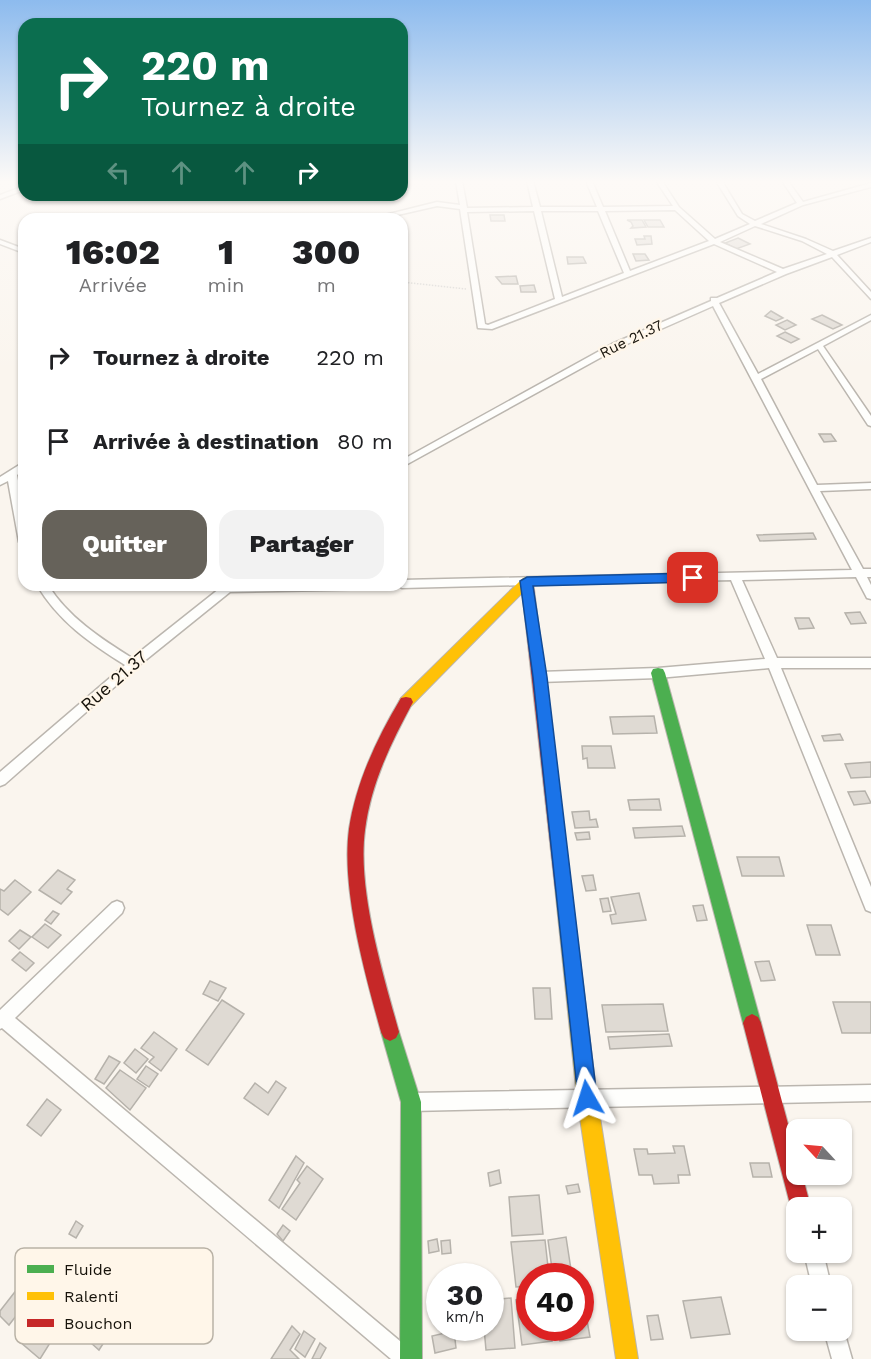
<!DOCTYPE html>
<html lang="fr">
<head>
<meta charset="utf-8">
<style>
	:root { --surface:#fff; --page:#f2f2f2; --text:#202124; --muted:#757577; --accent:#66625a }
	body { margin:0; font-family:"Work Sans",sans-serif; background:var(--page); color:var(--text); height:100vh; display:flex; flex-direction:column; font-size:22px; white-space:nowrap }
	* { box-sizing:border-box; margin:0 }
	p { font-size:20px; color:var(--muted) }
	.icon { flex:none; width:33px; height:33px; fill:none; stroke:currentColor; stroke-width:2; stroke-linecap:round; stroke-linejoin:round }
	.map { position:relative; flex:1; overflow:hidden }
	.sheet { position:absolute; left:18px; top:213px; width:390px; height:378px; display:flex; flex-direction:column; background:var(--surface); border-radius:18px; box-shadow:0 2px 4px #0004 }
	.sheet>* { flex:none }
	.top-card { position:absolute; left:18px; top:18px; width:390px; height:183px; border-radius:18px; box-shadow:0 2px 4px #0004; background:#0b6e4f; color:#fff; overflow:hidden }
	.needle { width:39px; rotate:296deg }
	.buttons { position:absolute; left:786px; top:1119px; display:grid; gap:12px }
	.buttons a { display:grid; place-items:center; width:66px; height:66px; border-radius:12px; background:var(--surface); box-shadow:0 2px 4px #0004; font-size:30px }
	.speed { position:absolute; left:426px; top:1263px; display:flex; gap:12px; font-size:30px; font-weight:700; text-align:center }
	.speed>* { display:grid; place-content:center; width:78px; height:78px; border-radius:50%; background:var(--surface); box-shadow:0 2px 4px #0004; line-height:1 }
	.speed small { font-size:15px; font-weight:400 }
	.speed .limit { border:9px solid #d22; background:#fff; color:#111 }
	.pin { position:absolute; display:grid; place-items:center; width:51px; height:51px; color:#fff; margin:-26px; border-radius:12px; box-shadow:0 3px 9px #0006 }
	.me { position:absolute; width:66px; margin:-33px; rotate:354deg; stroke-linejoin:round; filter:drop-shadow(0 0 4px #0008) }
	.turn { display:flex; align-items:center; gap:21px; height:126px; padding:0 24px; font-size:27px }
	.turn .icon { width:78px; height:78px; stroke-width:2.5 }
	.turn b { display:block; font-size:42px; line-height:51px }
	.lanes { display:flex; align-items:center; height:57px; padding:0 24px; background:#0003; justify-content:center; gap:30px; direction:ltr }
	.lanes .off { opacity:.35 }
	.eta { display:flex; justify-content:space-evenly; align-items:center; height:102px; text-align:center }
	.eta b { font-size:36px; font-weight:800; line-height:42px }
	.primary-button { display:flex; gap:12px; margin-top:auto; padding:12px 24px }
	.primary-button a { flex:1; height:69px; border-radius:18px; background:var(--accent); color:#fff; font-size:24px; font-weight:800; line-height:69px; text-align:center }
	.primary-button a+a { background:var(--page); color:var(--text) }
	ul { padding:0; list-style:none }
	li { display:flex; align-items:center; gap:18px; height:84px; padding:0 24px }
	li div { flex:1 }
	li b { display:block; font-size:22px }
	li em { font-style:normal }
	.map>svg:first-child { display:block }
	.building { fill:#dfdad3; stroke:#b6b2ab; stroke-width:1.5 }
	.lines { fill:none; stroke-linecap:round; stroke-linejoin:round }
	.street-casing { stroke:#bbb6af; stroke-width:3 }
	.fast-casing { stroke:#bbb6af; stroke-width:2 }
	.slow-casing { stroke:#bbb6af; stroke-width:2 }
	.jam-casing { stroke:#bbb6af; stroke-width:2 }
	.path { stroke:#d4d2cf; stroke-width:1.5; stroke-dasharray:1.5 1.5; stroke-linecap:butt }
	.street { fill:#fefefc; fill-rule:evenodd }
	.fast { fill:#4caf50; fill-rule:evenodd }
	.slow { fill:#ffc107; fill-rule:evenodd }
	.jam { fill:#c62828; fill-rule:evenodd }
	.route { fill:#1a73e8; stroke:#114b97; stroke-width:1.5 }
	.labels { text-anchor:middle; stroke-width:4.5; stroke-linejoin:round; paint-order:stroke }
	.far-street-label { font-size:15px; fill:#17130b; stroke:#fff6e9 }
	.street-label { font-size:18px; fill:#17130b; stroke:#fff6e9 }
	.key { fill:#fff6e9; stroke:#b9b2a6; stroke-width:1.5 }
	.key-label { font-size:16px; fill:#17130b }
</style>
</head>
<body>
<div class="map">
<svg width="871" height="1359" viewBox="0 0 871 1359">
	<rect width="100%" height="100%" fill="#faf5ee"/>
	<g class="building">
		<path d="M490,215H504L505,221H491Z"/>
		<path d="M627,220H642L646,227L631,228L633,226L631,222Z"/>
		<path d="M644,220H660L664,227H648Z"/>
		<path d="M644,236H651L652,244L637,245L635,239H645Z"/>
		<path d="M738,238L750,244L736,249L725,243Z"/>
		<path d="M633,254H645L649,260L636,261Z"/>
		<path d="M567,257H583L586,263L568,264Z"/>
		<path d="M516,276L518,284H502L496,277Z"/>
		<path d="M534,285L536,292H521L520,286Z"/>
		<path d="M771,311L783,318L776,321L765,316Z"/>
		<path d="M822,315L842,325L833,329L812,319Z"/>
		<path d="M787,320L796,325L785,330L776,325Z"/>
		<path d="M785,332L799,339L791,343L777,336Z"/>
		<path d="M819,434H831L836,441L824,442Z"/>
		<path d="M813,533L816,539L760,541L757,535Z"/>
		<path d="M860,612L866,623L851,624L845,613Z"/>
		<path d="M795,618H809L814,628L799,629Z"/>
		<path d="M654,716L657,733L613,734L610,717Z"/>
		<path d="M840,734L843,740L824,741L822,736Z"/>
		<path d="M582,746H611L615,768H588L587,758L583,759Z"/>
		<path d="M871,762V777L851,778L845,764Z"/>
		<path d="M865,791L871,803L854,805L848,792Z"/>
		<path d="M659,799L661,810H630L628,800Z"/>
		<path d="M589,811L590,820L596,819L598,827L575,828L572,812Z"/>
		<path d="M682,826L685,836L635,838L633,828Z"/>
		<path d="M589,832L590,839L577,840L575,833Z"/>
		<path d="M737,857H779L784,876H742Z"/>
		<path d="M58,870L75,880L67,889L72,892L61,904L39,890Z"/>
		<path d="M593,875L596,890L586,891L582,876Z"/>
		<path d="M15,880L31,892L8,915L0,909V889L4,891Z"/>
		<path d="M639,893L646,920L612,924L610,915L616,914L611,897Z"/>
		<path d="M608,898L611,911L603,912L600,899Z"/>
		<path d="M703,905L707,920L697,921L693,906Z"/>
		<path d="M53,911L59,914L51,924L45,920Z"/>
		<path d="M45,924L61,935L48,948L32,937Z"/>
		<path d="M807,925H831L840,955H816Z"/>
		<path d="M20,930L31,937L19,949L9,941Z"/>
		<path d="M20,952L34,963L26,971L12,960Z"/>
		<path d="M769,961L775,980L761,981L755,962Z"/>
		<path d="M210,981L226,988L218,1001L203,994Z"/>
		<path d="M533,988H550L552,1019H535Z"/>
		<path d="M222,1000L244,1014L208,1065L186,1050Z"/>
		<path d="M833,1002H871V1033H842Z"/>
		<path d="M663,1004L668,1031L606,1032L602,1005Z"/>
		<path d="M154,1032L177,1049L161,1071L149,1062L154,1057L141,1048Z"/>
		<path d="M669,1034L672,1046L610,1049L608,1037Z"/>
		<path d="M135,1049L148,1059L136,1073L124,1063Z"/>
		<path d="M109,1056L120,1062L104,1084L95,1079Z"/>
		<path d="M146,1066L158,1074L149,1087L137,1079Z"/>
		<path d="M120,1070L146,1088L130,1110L106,1088Z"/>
		<path d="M276,1081L286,1088L268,1115L244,1098L255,1083L268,1093Z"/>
		<path d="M47,1099L61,1110L41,1136L27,1125Z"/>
		<path d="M673,1146H684L690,1175H678L679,1183L654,1184L652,1175H639L634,1149H647L648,1154L675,1153Z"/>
		<path d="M296,1156L304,1163L279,1208L269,1200Z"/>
		<path d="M750,1163H769L772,1177H753Z"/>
		<path d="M307,1166L323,1179L296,1220L282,1209L300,1183L297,1180Z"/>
		<path d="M499,1170L501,1183L490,1186L488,1173Z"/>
		<path d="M578,1184L580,1192L568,1194L566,1186Z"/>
		<path d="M539,1195L543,1234L512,1236L509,1197Z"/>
		<path d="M76,1221L83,1226L76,1238L69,1234Z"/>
		<path d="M283,1225L290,1231L283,1241L277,1234Z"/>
		<path d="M566,1237L572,1276H553L548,1240Z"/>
		<path d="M437,1239L439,1251L429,1253L428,1241Z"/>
		<path d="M450,1240L451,1253L442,1254L441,1241Z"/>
		<path d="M545,1240L549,1276H530V1286L516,1287L511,1242Z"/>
		<path d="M25,1279L36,1290L9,1325L0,1316V1311Z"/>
		<path d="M109,1288L128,1305L99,1350L91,1343L96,1336L84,1325Z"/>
		<path d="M440,1295V1308L432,1309L431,1297Z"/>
		<path d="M721,1297L730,1334L691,1338L683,1301Z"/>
		<path d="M511,1298L515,1348L486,1350L484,1328H490V1300Z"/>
		<path d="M530,1298V1328H550L552,1341L522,1345L516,1300Z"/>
		<path d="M585,1309L590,1337L560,1341L558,1328H580V1310Z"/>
		<path d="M658,1315L663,1339L651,1340L647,1316Z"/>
		<path d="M35,1318L55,1335L40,1359L19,1341Z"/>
		<path d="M292,1326L300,1334L290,1350L299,1359H271Z"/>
		<path d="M304,1331L315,1339L305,1357L295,1349Z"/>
		<path d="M454,1331L456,1348L435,1353L432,1336Z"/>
		<path d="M320,1343L326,1348L320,1359H312Z"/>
	</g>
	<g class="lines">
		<defs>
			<g id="street">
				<path d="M456,181H462L467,208L533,207L527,181H533L540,207H597L586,181H592L603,207L673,206L656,181H662L679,207L715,239L750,224L738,216L716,181H722L742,214L755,221L797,203L782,181H788L803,202L871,183V187L803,205L761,224L806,239L833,251L871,238V242L837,255L871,292V299L832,257L786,274L719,303L758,374L871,315V320L823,346L871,416V426L868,425L818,349L761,379L817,485L871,483V489L820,491L863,569H871V577H867L871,585V599L867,598L856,577L742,580L777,658H871V668H781L871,887V912L866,910L864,905L769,668L658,678L540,682L536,680L534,677L536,674L540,672L658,668L765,659L731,580L402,588L397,585H402V580L852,570L713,306L618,348L402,467V460L612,344L711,301V298H717L777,272L714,244L492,329L478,328L460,209L437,206L380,219H369L437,202L460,205ZM675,210L709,241L630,271L605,211ZM534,211L555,299L488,325L485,324L467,212ZM541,211H598L624,273L562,297ZM755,226L802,241L827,254L783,269L720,242Z"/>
				<path d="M24,186V190L0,199V195Z"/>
				<path d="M0,240L24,249V253L0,244Z"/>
				<path d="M24,462V469L17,475L24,514V545L19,542L8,481L0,485V477Z"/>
				<path d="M37,585H48C68,617 100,638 132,658L224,585H380L375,589L230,592L137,667L5,784L0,786V772L125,665C90,643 58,621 37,585Z"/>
				<path d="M117,901L122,903L124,908L122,913L15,1018L413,1352L416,1359H391L2,1028L0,1029V1010L112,903Z"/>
				<path d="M871,1085V1101L411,1111L405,1108L402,1102L405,1096L411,1093Z"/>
				<path d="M804,1252H823L831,1286H812Z"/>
				<path d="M842,1324L852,1359H832L824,1330H842Z"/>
			</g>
			<g id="fast">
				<path d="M658,668L663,669L665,673L761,1023L758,1029L752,1032L746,1029L743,1023L651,673L653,669Z"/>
				<path d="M390,1023L396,1026L399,1032L421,1102L422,1359H400L401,1102L381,1032L384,1026Z"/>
			</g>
			<g id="slow">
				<path d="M527,577L531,578L533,581L531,584L411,706H401L399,702L401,698L523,578Z"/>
				<path d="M563,879L569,882L571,887L597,1098L638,1359H616L577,1098L555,887L557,882Z"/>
			</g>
			<g id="jam">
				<path d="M527,577L533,581L571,887L569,892L563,895L557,892L555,887L521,581Z"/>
				<path d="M406,697L411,698L413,702C391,743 371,783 365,830C357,890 383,974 399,1032L396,1038L390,1041L384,1038L381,1032C365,974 341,889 349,829C356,782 377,738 401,698Z"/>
				<path d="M752,1014L758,1017L761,1023L796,1154V1174H802L811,1208H796V1216L791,1208L743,1023L746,1017Z"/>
			</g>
		</defs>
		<use href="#street" class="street-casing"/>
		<use href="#fast" class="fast-casing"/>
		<use href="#slow" class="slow-casing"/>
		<use href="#jam" class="jam-casing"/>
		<path class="path" d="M402,282L466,289"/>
		<use href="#street" class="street"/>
		<use href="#fast" class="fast"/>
		<use href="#slow" class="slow"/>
		<use href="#jam" class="jam"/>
	</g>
	<linearGradient id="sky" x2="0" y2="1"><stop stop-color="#8dbbee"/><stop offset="0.49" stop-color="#fdfaf7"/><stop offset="1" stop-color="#fdfaf7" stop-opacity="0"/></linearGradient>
	<rect width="871" height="371" fill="url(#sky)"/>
	<path class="route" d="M693,573L699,578L693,582L533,586L547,677L597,1098L594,1105L587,1108L581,1105L578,1098L533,677L520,581L527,577Z"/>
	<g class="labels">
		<g class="far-street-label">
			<text transform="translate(631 339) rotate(-26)" y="5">Rue 21.37</text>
		</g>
		<g class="street-label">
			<text transform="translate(114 681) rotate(-41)" y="6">Rue 21.37</text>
		</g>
	</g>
	<rect x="15" y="1248" width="198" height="96" rx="9" class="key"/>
	<rect x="27" y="1265" width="27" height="8" fill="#4caf50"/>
	<rect x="27" y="1292" width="27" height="8" fill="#ffc107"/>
	<rect x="27" y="1319" width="27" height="8" fill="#c62828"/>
	<g class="key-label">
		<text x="64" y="1275">Fluide</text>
		<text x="64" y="1302">Ralenti</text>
		<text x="64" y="1329">Bouchon</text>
	</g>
</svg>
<div class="buttons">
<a><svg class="needle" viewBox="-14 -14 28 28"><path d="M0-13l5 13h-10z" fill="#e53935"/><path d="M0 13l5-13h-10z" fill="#757577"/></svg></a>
<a>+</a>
<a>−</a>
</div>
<div class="speed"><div>30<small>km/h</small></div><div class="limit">40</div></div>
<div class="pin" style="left:693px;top:578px;background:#d93025"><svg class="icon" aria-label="arrive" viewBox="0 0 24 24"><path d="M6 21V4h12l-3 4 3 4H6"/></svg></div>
<svg class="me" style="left:587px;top:1098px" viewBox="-20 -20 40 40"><path d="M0-17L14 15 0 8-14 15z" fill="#1a73e8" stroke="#fff" stroke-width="4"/></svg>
<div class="top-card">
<div class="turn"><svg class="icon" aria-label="right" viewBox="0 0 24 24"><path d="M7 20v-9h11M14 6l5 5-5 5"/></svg><div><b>220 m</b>Tournez à droite</div></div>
<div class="lanes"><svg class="icon off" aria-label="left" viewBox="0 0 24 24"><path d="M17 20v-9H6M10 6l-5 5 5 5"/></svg><svg class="icon off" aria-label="ahead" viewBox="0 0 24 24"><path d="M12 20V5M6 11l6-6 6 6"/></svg><svg class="icon off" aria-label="ahead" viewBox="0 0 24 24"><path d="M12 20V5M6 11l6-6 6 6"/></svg><svg class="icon" aria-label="right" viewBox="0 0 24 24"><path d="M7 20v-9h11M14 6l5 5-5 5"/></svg></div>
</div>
<section class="sheet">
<div class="eta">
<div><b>16:02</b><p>Arrivée</p></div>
<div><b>1</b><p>min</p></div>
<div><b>300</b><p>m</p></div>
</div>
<ul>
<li><svg class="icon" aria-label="right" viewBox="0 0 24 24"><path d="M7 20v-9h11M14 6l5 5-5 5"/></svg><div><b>Tournez à droite</b></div><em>220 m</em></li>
<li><svg class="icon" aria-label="arrive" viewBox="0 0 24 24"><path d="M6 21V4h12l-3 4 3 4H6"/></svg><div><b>Arrivée à destination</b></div><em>80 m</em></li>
</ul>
<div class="primary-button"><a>Quitter</a><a>Partager</a></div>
</section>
</div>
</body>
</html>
